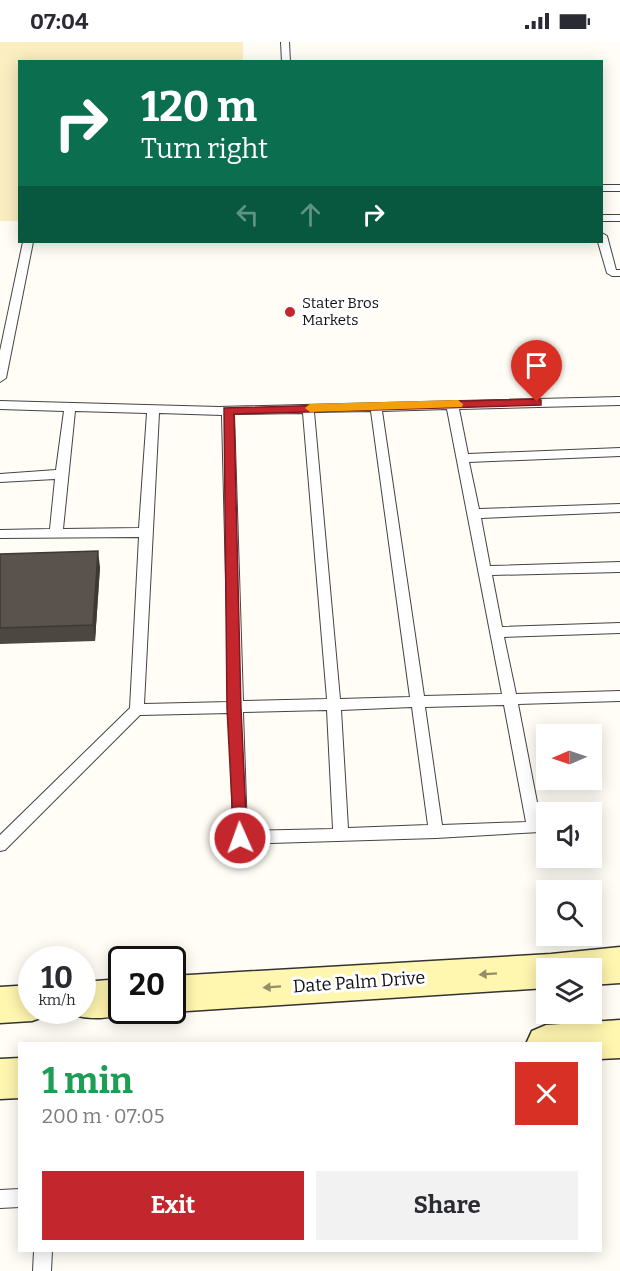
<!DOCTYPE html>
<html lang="en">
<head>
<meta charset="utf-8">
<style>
	:root { --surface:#fff; --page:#f2f2f3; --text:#2b2b33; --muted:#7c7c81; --accent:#c4262e }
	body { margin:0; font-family:Bitter,serif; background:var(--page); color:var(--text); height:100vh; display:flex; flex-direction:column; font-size:22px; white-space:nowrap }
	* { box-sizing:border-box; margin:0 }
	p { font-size:20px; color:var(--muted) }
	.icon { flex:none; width:33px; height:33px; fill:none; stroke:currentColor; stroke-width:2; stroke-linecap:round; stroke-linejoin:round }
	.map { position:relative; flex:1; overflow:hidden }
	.panel { position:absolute; left:18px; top:1000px; width:584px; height:210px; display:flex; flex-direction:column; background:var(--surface); border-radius:0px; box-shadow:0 3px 15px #0003 }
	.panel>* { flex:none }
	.hud { position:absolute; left:18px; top:18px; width:585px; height:183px; border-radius:0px; box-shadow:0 3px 15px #0003; background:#0b6e4f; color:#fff; overflow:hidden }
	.needle { width:39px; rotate:268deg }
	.controls { position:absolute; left:536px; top:682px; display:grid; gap:12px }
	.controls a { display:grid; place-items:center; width:66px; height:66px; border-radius:0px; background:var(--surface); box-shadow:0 3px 15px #0003; font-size:30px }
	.speed { position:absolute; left:18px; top:904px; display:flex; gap:12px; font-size:30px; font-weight:700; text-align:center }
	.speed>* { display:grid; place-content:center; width:78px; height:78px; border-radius:50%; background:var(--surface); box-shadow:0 3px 15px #0003; line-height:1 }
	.speed small { font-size:15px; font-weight:400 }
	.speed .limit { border:3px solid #111; border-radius:9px; background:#fff; color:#111 }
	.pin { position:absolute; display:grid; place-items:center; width:51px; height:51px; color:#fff; margin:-62px -26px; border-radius:50% 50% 50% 0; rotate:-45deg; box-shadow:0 0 6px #0007 }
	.pin .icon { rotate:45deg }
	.me { position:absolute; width:66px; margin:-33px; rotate:358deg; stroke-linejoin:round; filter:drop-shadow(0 0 4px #0008) }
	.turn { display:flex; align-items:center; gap:21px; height:126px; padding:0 24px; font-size:27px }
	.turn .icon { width:78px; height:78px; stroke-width:2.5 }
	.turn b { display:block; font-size:42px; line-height:51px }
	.lanes { display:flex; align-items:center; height:57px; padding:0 24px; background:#0003; justify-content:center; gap:30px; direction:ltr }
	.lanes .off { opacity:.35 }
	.round { display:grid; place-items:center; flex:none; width:63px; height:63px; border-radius:0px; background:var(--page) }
	.headline { display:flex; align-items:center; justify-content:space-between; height:102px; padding:0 24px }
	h1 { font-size:36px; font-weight:700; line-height:45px; color:#1e9e55 }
	.button { display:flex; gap:12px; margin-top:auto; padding:12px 24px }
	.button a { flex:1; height:69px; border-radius:0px; background:var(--accent); color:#fff; font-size:24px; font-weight:700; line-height:69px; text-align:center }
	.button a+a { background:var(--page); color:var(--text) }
	.status { display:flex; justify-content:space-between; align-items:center; height:42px; padding:0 30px; background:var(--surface); direction:ltr }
	.status svg { height:16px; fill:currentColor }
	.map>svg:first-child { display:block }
	.sand { fill:#fbeec1 }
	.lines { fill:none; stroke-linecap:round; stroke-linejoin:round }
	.lane-casing { stroke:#444; stroke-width:2 }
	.secondary-casing { stroke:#333; stroke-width:3 }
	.lane { fill:#fff; fill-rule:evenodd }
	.secondary { fill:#fff6b0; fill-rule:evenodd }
	.wall { fill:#4d4742 }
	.shaded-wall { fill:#3f3936 }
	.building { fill:#5a524d; stroke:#3f3936; stroke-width:1.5 }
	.oneway { fill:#948f68 }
	.route { fill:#c4262e; stroke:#7f191e; stroke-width:1.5 }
	.slow { fill:#f59e0b }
	.poi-dot { fill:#c4262e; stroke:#fff; stroke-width:2 }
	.labels { text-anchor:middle; stroke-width:6; stroke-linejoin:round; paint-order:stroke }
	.far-poi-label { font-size:15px; fill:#111; stroke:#fff; text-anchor:start }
	.street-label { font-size:18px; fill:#111; stroke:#fff }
</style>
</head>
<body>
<div class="status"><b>07:04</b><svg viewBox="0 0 49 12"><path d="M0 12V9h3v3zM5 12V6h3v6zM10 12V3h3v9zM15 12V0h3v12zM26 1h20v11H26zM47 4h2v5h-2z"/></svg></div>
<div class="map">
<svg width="620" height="1229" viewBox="0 0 620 1229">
	<rect width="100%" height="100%" fill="#fffdf5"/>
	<path class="sand" d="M0,0H243V19L20,20L19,179H0Z"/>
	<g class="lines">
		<defs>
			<g id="lane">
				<path d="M281,0H289L290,20H282Z"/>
				<rect x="602" y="143" width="18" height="6"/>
				<rect x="602" y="173" width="18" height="6"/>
				<path d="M602,191L607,194L616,228H620V234H612L607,231L598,200H602Z"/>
				<path d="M23,200H33L6,336L0,340V309Z"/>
				<path d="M620,355V363L459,367L468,412L620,406V414L469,420L479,467L620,462V470L481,476L490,524L620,520V530L492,533L502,585L620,581V591L504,595L516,652L620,649V659L518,662L542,786L540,790L436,796L240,802L235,800L233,796L230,671L140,673L5,808L0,809V793L130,666L139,495L0,496V488L50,487L55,437L0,440V432L56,428L64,369L0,367V359L219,365ZM447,367L502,652L424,654L382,369ZM75,369L147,371L139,486L63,487ZM371,369L410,655L340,657L314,370ZM159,371L222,373L229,660L144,662ZM303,371L327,657L243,659L234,372ZM504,663L526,780L442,783L425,665ZM412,665L428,783L348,786L341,668ZM327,668L333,787L247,789L243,670Z"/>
				<path d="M20,1147V1165L0,1166V1148Z"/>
				<path d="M34,1209H52L51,1229H33Z"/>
			</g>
			<g id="secondary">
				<path d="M620,905V941L591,943V927H546V946L172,970L169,969H172V934L551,912Z"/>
				<path d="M122,937V969H133C113,977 88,979 68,971L82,969V940Z"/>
				<path d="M32,943V969H48L46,974L32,979L0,981V945Z"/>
				<path d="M620,978V1016L600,1017V1002H526L532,989L546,983Z"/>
				<path d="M20,1016V1056L0,1057V1017Z"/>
			</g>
		</defs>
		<use href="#lane" class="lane-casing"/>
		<use href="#secondary" class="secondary-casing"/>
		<use href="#lane" class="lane"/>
		<use href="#secondary" class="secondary"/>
	</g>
	<path class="wall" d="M0,512L100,525L95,599L0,602Z"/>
	<path class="shaded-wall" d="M98,509L100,525L95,599L93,583Z"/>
	<path class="building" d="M98,509L93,583L0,586V512Z"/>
	<defs><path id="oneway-solid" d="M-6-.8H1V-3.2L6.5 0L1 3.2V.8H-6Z" transform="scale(1.5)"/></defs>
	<g class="oneway">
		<use href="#oneway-solid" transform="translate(488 932) rotate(176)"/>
		<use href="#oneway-solid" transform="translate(272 945) rotate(176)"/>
	</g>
	<path class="route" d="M537,357L541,358V363L234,372L241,666L247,796L240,802L234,800L227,666L224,366Z"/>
	<path class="slow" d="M458,358L463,362L462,365L310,370L305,366L310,362Z"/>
	<circle class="poi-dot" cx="290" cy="270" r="6"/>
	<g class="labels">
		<g class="far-poi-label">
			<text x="302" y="266">Stater Bros<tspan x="302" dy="17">Markets</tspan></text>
		</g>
		<g class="street-label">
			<text transform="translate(359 940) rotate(-4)" y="6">Date Palm Drive</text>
		</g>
	</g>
</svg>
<div class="controls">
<a><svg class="needle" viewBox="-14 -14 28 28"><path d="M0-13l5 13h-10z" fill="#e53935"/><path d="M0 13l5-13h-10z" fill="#7c7c81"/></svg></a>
<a><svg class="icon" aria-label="sound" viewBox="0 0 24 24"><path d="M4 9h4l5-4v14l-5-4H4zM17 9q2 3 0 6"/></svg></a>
<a><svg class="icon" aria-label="search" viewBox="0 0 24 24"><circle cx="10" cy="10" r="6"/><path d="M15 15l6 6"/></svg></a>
<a><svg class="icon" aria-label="layers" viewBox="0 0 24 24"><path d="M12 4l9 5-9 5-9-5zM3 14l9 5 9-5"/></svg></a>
</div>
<div class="speed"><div>10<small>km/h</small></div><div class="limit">20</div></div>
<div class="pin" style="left:537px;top:360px;background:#d93025"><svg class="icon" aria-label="arrive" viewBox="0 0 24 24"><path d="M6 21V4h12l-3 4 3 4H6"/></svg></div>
<svg class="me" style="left:240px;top:796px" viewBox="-20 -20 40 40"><circle r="17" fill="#c4262e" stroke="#fff" stroke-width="3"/><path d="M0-11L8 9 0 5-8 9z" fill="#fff"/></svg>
<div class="hud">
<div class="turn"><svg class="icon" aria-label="right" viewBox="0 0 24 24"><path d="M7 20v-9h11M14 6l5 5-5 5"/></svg><div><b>120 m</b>Turn right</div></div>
<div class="lanes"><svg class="icon off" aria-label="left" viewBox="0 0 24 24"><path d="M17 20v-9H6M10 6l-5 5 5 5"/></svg><svg class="icon off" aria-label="ahead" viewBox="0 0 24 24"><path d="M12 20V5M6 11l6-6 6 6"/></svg><svg class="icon" aria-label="right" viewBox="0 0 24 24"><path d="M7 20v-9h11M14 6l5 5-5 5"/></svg></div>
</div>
<section class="panel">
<div class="headline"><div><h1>1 min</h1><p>200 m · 07:05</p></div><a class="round" style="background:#d93025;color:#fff"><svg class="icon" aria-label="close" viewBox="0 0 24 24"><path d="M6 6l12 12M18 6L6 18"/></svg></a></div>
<div class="button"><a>Exit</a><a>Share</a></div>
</section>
</div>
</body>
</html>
